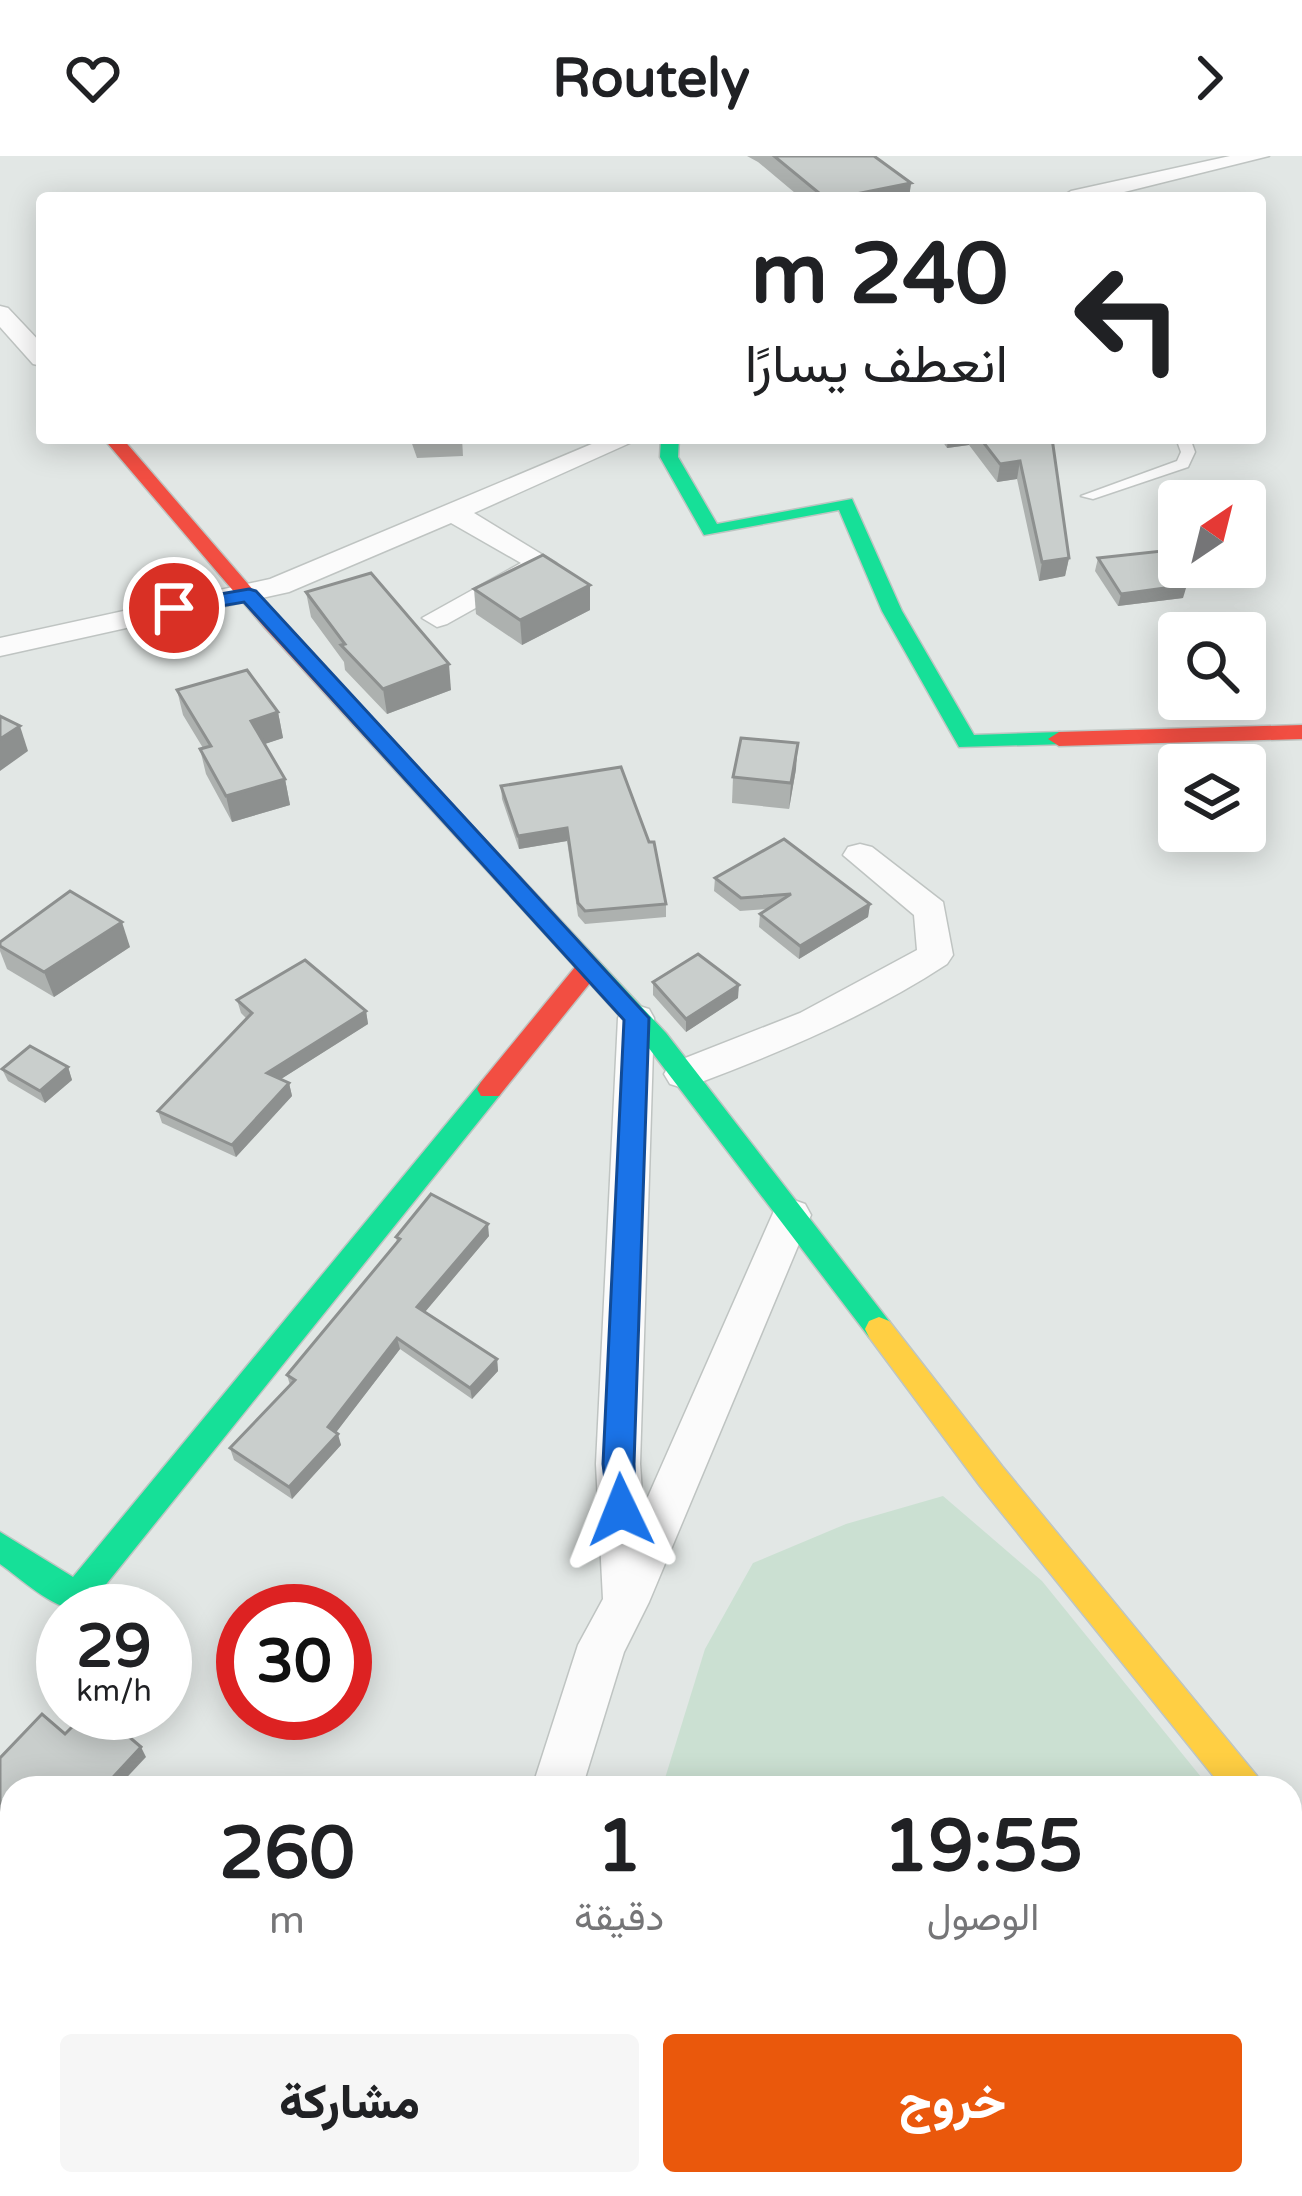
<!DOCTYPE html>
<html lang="ar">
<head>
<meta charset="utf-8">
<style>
	:root { --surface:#fff; --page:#f6f6f6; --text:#202124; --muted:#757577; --accent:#ea580c }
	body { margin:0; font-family:"Varela Round",Vazirmatn,sans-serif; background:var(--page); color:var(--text); direction:rtl; height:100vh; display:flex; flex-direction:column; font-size:45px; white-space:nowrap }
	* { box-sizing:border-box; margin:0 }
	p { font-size:39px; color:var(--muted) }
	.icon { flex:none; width:66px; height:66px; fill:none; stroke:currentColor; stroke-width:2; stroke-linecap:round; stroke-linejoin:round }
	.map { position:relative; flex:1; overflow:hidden; direction:ltr }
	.drawer { position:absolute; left:0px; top:1620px; width:1302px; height:420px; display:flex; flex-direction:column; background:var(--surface); border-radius:36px 36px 0 0; box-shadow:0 6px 30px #0003; direction:rtl }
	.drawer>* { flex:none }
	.guide { position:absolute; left:36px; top:36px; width:1230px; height:252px; border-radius:12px; box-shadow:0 6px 30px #0003; direction:rtl; background:#fff; color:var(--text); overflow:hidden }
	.needle { width:78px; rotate:35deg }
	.buttons { position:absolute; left:1158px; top:324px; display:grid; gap:24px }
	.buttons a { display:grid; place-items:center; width:108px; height:108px; border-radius:12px; background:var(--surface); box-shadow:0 6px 30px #0003; font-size:60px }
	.speed { position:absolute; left:36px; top:1428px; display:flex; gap:24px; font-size:60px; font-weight:700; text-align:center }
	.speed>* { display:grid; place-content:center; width:156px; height:156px; border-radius:50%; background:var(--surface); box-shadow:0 6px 30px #0003; line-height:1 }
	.speed small { font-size:30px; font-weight:400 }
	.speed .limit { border:18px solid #d22; background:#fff; color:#111 }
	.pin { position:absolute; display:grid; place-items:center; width:102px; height:102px; color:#fff; margin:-51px; border:6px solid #fff; border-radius:50%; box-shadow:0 3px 12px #0007 }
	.me { position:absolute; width:132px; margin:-66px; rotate:358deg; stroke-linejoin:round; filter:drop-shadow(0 0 9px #0008) }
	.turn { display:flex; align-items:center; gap:42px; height:252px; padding:0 60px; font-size:54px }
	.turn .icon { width:156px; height:156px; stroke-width:2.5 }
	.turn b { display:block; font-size:84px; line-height:102px }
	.eta { display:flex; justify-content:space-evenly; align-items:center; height:204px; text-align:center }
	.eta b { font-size:72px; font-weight:800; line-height:84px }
	.button { display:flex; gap:24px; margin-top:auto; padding:24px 60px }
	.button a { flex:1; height:138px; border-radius:12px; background:var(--accent); color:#fff; font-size:48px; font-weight:800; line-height:138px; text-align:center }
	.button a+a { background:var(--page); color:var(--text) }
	header { display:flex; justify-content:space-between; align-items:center; height:156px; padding:0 60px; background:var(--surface); font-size:54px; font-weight:800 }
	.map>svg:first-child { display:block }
	.green { fill:#cbe0d2 }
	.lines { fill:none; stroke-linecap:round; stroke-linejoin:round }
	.lane-casing { stroke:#bfc4c2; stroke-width:3 }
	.street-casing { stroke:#bfc4c2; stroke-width:3 }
	.fast-casing { stroke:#bec5c2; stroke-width:3 }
	.slow-casing { stroke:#bec5c2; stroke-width:3 }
	.jam-casing { stroke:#bec5c2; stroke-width:3 }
	.lane { fill:#fbfbfb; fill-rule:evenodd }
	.street { fill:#fbfbfb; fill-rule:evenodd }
	.fast { fill:#16e098; fill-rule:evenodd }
	.slow { fill:#ffcf43; fill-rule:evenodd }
	.jam { fill:#f24e42; fill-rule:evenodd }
	.wall { fill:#adb1af }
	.shaded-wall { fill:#8d908f }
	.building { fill:#c9cecc; stroke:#8d908f; stroke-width:3 }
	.route { fill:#1a73e8; stroke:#114b97; stroke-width:3 }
</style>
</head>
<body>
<header><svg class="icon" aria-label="forward" viewBox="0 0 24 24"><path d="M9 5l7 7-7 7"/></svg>Routely<svg class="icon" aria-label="heart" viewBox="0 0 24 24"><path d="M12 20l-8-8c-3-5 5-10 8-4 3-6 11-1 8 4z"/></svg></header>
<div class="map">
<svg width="1302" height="2040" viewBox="0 0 1302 2040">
	<rect width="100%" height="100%" fill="#e2e7e5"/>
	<g class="green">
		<path d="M943,1340L1042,1425L1210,1632H662L705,1493L753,1407L846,1368Z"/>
		<path d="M1290,1731L1302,1746V2040H537L541,2028H1290Z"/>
	</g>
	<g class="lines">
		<defs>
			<path id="lane" d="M1176,282H1190L1195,296L1188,311L1093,343L1081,340L1177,305L1181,296Z"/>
			<g id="street">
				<path d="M1230,0H1269L1100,42H1060L1071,35Z"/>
				<path d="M0,150L8,152L42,188V210L33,208L0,171Z"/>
				<path d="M606,282H641L474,357L556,407L447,468L437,471L422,462L521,407L451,367L289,436L0,500V482L270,423Z"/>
				<path d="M860,688L872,691L943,746L953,799L947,808C869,859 784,895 696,928L683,932L670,928L664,918L670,908L800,857L917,794L914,759L843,699L848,691Z"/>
				<path d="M636,849L649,853L654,862L640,1308L643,1352L777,1048L791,1043L805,1048L811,1059L649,1446L624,1496L582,1632H532L578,1489L603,1443L596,1308L618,862L623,853Z"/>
				<path d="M1290,1662L1302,1667V1728L1290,1723Z"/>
				<path d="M12,1987V2028H35L27,2040H0V1992Z"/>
				<path d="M405,2028H461L457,2040H401Z"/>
			</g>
			<g id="fast">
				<path d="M661,282H679L678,301L717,368L852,343L902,455L974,579L1059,576L1067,578V588L959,591L882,455L839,354L704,379L660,301Z"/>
				<path d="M512,719L520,721L666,877L889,1165L893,1173L889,1181L879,1185L869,1181L648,891L504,733L500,727L504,721Z"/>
				<path d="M490,923L503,933L499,940L87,1452C60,1461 22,1423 0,1408V1376L73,1421L481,926Z"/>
			</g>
			<path id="slow" d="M879,1161L889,1165L1002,1310L1257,1620L1262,1632H1223L980,1330L869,1181L865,1173L869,1165Z"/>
			<g id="jam">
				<path d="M103,282H122L279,464L520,721L524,727L520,733H504L265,472Z"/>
				<path d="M1302,569V583L1059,590L1048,583L1059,576Z"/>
				<path d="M589,802L598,805L601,811L598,817L499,940H481L477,933L481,926L580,805Z"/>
			</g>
		</defs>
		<use href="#lane" class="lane-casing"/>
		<use href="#street" class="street-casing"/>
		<use href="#fast" class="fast-casing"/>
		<use href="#slow" class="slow-casing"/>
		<use href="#jam" class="jam-casing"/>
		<use href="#lane" class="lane"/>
		<use href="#street" class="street"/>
		<use href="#fast" class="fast"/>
		<use href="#slow" class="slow"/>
		<use href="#jam" class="jam"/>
	</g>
	<g class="wall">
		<path d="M747,0H874L911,27L909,42H801L758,6Z"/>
		<path d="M410,282H462L463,300L417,302Z"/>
		<path d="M940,282H1052L1069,402L1065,420L1039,425L1017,323L997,326L969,289L947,292Z"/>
		<path d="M1098,402L1183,442L1118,450L1095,415Z"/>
		<path d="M474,433L590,454L522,489L476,458Z"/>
		<path d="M306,436L451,534L387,558L345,514L344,506L311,461Z"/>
		<path d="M177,534L278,556L283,582L264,588L285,623L290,649L232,666L206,618L200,593L203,592L183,559Z"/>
		<path d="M796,613L789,653L732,647L733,621Z"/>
		<path d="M501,630L666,748V761L585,768L578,760L567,685L519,693L502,643Z"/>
		<path d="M715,722L870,748L868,761L799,803L759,771L760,758L768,753L740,755L714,735Z"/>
		<path d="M0,786L130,791L54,841L7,813L0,795Z"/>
		<path d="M653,826L738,842L686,876L653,839Z"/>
		<path d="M237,844L366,855L368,868L281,923L289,927L292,940L236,1001L162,967L158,955L247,863L241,857Z"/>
		<path d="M68,911L72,924L45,947L8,925L2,913Z"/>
		<path d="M489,1080L425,1156L497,1203L498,1215L472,1243L400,1193L336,1276L341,1289L292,1343L234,1304L230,1292L290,1229L287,1219L397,1087L396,1081Z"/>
	</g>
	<g class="shaded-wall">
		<path d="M911,27L909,42H836Z"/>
		<path d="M948,282H970L969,289L947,292Z"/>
		<path d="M1020,305L1017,323L997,326L1000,308Z"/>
		<path d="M1069,402L1065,420L1039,425L1042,406Z"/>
		<path d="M590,429V454L522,489L520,464Z"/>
		<path d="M1187,429L1183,442L1118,450L1121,438Z"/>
		<path d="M449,508L451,534L387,558L383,533Z"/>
		<path d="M278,556L283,582L256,591L251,565Z"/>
		<path d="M20,570L28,595L0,615V583Z"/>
		<path d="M798,587L796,613L789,653L791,627Z"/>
		<path d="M285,623L290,649L232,666L226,640Z"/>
		<path d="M567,672V685L519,693L518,680Z"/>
		<path d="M870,748L868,761L799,803L800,790Z"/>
		<path d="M122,766L130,791L54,841L44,816Z"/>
		<path d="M739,829L738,842L686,876V863Z"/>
		<path d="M366,855L368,868L270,930L267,917Z"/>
		<path d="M68,911L72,924L45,947L40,935Z"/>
		<path d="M289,927L292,940L236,1001L232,989Z"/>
		<path d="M488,1068L489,1080L419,1163L417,1151Z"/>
		<path d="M397,1182L400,1193L331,1283L328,1271Z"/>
		<path d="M497,1203L498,1215L472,1243L470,1232Z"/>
		<path d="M338,1278L341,1289L292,1343L289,1331Z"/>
		<path d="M141,1591L146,1601L117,1632H103Z"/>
	</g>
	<g class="building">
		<path d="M774,0H874L911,27L836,42H825Z"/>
		<path d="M980,282H1052L1069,402L1042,406L1020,305L1000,308Z"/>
		<path d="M1162,395L1187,429L1121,438L1098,402Z"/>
		<path d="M543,399L590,429L520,464L474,433Z"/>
		<path d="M371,417L449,508L383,533L341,489L345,488L306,436Z"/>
		<path d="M247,514L278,556L251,565L285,623L226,640L200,593L211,590L177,534Z"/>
		<path d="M0,560L20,570L0,583Z"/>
		<path d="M741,582L798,587L791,627L733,621Z"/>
		<path d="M621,611L649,686H654L666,748L585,755L578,747L567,672L518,680L501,630Z"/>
		<path d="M784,683L870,748L800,790L760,758L791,738L741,742L715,722Z"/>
		<path d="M70,735L122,766L44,816L0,790V786Z"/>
		<path d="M698,798L739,829L686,863L653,826Z"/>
		<path d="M305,804L366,855L267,917L289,927L232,989L158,955L252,857L237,844Z"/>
		<path d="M30,890L68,911L40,935L2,913Z"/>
		<path d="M431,1038L488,1068L417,1151L497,1203L470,1232L397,1182L328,1271L338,1278L289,1331L230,1292L295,1224L287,1219L400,1083L396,1081Z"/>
		<path d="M86,1557H101L141,1591L103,1632H12V1719L0,1706V1602L42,1558L65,1578Z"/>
	</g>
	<path class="route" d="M249,433L256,435L649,862L634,1308L636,1354L632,1364L621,1368L610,1364L603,1308L624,864L244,446L174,458L164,452L174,446Z"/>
</svg>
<div class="buttons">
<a><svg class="needle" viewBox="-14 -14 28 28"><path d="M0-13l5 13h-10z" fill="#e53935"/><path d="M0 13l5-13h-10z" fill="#757577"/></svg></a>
<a><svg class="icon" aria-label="search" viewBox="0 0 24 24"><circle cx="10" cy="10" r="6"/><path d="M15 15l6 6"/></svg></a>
<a><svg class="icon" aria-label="layers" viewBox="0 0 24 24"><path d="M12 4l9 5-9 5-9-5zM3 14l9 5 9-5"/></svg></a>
</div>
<div class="speed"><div>29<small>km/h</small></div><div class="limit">30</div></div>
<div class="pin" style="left:174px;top:452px;background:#d93025"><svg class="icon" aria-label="arrive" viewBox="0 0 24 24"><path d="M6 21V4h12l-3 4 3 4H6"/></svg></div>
<svg class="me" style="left:621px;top:1354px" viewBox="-20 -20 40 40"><path d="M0-17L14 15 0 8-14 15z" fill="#1a73e8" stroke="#fff" stroke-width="4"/></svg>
<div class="guide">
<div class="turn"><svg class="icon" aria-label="left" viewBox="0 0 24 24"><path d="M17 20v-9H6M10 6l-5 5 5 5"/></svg><div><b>240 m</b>انعطف يسارًا</div></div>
</div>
<section class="drawer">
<div class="eta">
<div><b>19:55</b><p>الوصول</p></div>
<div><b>1</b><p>دقيقة</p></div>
<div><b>260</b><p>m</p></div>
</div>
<div class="button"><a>خروج</a><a>مشاركة</a></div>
</section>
</div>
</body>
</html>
